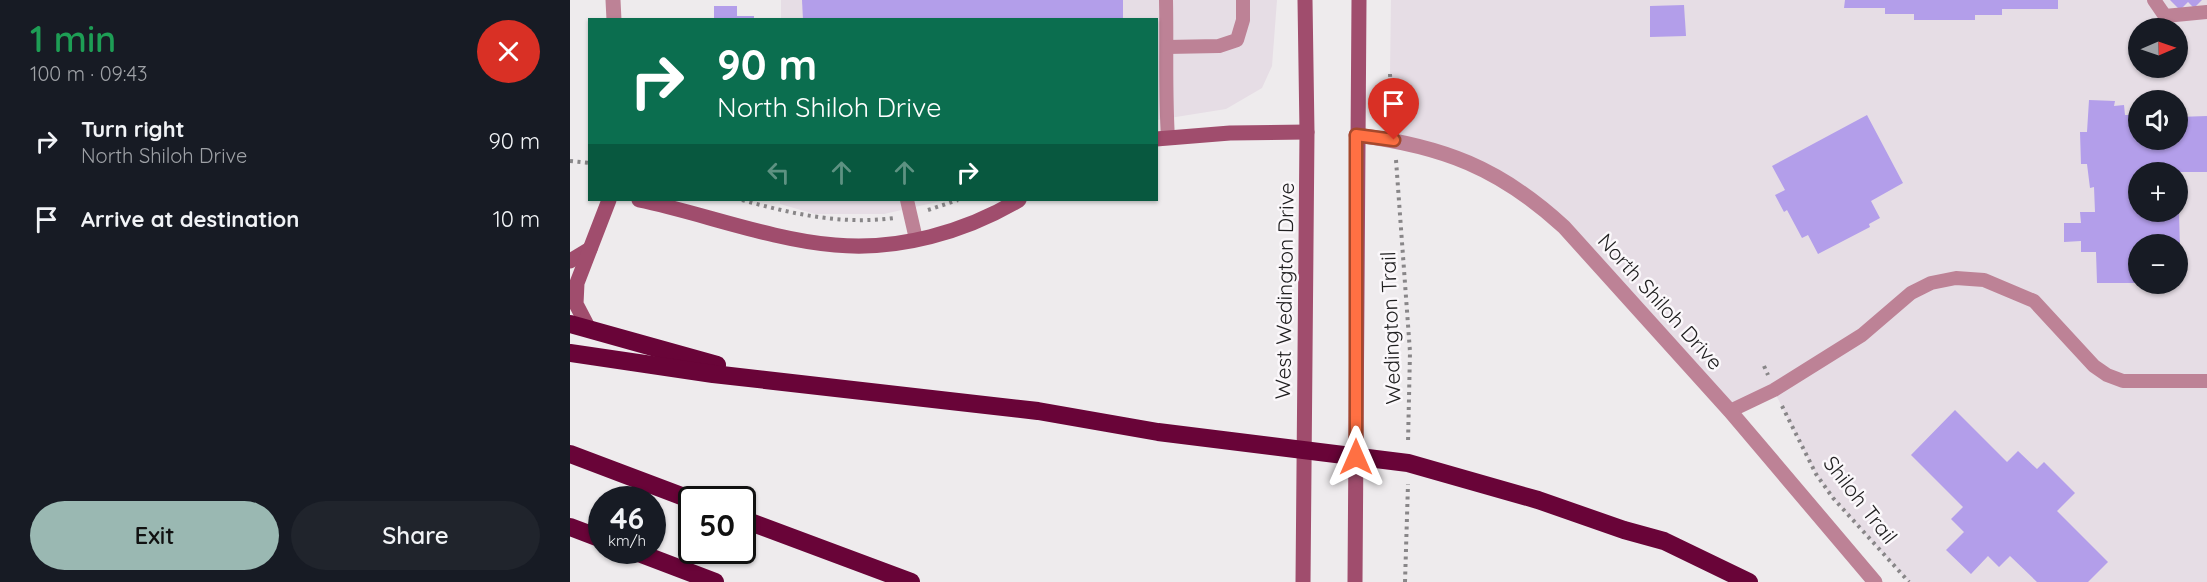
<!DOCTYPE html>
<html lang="en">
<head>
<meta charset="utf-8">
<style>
	:root { --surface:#171b24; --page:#20242c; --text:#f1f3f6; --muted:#9ea1a6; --accent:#9ab8b2 }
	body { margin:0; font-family:Quicksand,sans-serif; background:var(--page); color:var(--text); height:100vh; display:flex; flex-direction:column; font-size:22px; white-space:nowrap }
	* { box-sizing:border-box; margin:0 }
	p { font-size:20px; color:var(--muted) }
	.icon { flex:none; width:33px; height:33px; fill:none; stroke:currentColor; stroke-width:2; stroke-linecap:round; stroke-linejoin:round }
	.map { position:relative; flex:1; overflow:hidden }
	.details { display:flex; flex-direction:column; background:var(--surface); width:570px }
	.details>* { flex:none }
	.banner { position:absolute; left:18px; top:18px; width:570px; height:183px; border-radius:0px; box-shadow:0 2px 4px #0004; background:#0b6e4f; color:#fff; overflow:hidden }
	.needle { width:39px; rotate:88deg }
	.controls { position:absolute; left:1558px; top:18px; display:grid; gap:12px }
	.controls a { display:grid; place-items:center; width:60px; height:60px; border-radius:50%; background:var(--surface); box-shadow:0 2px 4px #0004; font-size:30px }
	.speed { position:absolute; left:18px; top:486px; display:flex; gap:12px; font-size:30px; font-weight:700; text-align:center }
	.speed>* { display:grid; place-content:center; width:78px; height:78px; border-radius:50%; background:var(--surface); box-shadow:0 2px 4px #0004; line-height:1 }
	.speed small { font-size:15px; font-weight:400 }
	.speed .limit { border:3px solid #111; border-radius:9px; background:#fff; color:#111 }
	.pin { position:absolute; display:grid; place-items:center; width:51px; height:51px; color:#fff; margin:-62px -26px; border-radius:50% 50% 50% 0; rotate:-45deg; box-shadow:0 0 6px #0007 }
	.pin .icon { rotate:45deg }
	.me { position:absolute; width:66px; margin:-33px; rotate:0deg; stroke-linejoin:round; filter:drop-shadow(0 0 4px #0008) }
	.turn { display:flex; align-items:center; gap:21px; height:126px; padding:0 30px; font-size:27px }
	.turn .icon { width:78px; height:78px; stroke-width:2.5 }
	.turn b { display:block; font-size:42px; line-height:51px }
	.lanes { display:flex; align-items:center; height:57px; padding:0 30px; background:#0003; justify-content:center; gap:30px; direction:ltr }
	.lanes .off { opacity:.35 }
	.round { display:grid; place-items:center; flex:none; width:63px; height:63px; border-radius:32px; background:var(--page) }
	.headline { display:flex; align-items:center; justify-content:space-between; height:102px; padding:0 30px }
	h1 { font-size:36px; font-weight:600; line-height:45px; color:#1e9e55 }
	.cta { display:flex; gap:12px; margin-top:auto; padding:12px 30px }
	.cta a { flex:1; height:69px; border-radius:36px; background:var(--accent); color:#111; font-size:24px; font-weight:600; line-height:69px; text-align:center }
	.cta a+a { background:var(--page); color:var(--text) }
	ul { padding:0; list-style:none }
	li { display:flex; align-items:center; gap:18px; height:78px; padding:0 30px }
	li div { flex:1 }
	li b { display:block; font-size:22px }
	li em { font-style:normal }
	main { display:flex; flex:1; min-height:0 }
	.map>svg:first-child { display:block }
	.built { fill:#e6dde5; fill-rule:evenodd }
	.building { fill:#b39eea }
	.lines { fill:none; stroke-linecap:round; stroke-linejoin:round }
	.path { stroke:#888688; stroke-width:4; stroke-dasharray:3 4.5; stroke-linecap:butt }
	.lane { stroke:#bd8296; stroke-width:14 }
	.street { stroke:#bd8296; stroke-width:15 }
	.secondary { stroke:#a04d6d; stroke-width:15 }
	.highway { stroke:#690438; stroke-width:18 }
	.route-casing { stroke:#a6492c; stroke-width:15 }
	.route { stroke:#ff7043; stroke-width:10 }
	.labels { text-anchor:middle; stroke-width:5; stroke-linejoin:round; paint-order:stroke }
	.street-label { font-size:21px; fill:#212021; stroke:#fbf8fb }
</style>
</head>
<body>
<main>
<section class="details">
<div class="headline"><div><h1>1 min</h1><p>100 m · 09:43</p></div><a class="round" style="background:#d93025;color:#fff"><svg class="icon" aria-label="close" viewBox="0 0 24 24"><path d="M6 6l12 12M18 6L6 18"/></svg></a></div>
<ul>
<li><svg class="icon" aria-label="right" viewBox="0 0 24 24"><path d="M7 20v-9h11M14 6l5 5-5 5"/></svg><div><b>Turn right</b><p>North Shiloh Drive</p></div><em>90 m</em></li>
<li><svg class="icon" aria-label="arrive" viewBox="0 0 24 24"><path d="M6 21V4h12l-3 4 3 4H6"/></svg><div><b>Arrive at destination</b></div><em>10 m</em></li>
</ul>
<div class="cta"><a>Exit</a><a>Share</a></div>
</section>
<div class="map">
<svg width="1637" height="582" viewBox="0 0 1637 582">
	<rect width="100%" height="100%" fill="#eeebed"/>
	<g class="built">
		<path d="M211,0H707L702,66L692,88L656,109L587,120L586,20H211Z"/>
		<path d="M821,0H1637V582H1339L1263,498L1246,474L1204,391L1160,411L994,227L943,185L824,140L820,74ZM1569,28H1608V68H1569ZM1569,100H1608V140H1569ZM1569,172H1608V212H1569ZM1569,244H1608V284H1569Z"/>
		<path d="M210,200H376L314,214H245L210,204Z"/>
	</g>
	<g class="building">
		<path d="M232,0H553V20H233Z"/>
		<path d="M1275,0H1488V9H1432V15H1405V20H1344V14H1315V8H1274Z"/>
		<path d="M1600,0H1632L1624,8L1618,2L1610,10Z"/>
		<path d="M1114,5L1116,36L1080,37V6Z"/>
		<path d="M144,6H167V16H184V20H144Z"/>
		<path d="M1519,100L1545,101L1544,106L1554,105L1555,115H1569V140H1608V117L1637,116V172H1569V212H1609L1610,249H1608V244H1569V283H1527L1526,252H1511V241L1494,242V223H1511L1510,212H1525L1524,187L1520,188L1517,164H1511L1510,132H1517Z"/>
		<path d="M1297,115L1333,183L1301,201L1310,218L1299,224L1300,227L1248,254L1238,235L1232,238L1217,210L1214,212L1205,195L1215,190L1202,166Z"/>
		<path d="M1385,410L1437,462L1448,451L1467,469L1474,462L1505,493L1487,511L1538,562L1518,582H1467L1440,556L1429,567L1418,556L1401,574L1376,550L1394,532L1381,519L1393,507L1341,455Z"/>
	</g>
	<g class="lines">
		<g class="path">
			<path d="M820,74L823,123"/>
			<path d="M826,160L840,352L838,443"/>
			<path d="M0,161L20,163"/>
			<path d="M172,200C223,214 271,225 324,218"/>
			<path d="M358,210L388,200"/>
			<path d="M1194,366L1198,375"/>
			<path d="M1212,406L1246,474L1263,498L1339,582"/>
			<path d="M835,582L838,484"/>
		</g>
		<g class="lane">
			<path d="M596,0C597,46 595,91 598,138"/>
			<path d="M1584,0L1595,16L1637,12"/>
			<path d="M597,47L649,46L667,40L673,20V0"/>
			<path d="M337,200L346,239"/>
			<path d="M1160,411L1204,390L1292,335L1341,293L1361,283L1386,278L1414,280L1464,301L1524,366L1537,375L1553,381H1637"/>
		</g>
		<g class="street">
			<path d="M43,0L44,20"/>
			<path d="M786,135C873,146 930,168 994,227L1160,411L1305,582"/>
		</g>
		<g class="secondary">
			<path d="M586,139L660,133L737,132"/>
			<path d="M69,200C132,213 202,240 265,245C328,251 395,232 449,200"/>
			<path d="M0,261L20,249"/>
			<path d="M19,329L6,304L7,283L39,200"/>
			<path d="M733,582L737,132L735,0"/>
			<path d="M785,582L789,0"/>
		</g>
		<g class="highway">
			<path d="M0,324L147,365"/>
			<path d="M0,353L143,374L468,411L588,432L838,463L968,500L1054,530L1094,541L1179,582"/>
			<path d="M0,454L122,500"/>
			<path d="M172,519L341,582"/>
			<path d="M0,527L32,539"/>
			<path d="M61,550L145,582"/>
		</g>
	</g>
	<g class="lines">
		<defs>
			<path id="route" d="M786,457V135L824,140"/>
		</defs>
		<use href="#route" class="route-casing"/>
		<use href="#route" class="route"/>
	</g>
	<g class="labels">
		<g class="street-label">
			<text transform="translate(715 291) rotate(-89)" y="7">West Wedington Drive</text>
			<text transform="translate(1090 302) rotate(48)" y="7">North Shiloh Drive</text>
			<text transform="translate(821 328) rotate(-92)" y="7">Wedington Trail</text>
			<text transform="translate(1290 500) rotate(52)" y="7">Shiloh Trail</text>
		</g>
	</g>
</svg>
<div class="controls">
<a><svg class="needle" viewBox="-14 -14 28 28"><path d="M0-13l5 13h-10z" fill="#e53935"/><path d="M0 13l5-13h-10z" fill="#9ea1a6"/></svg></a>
<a><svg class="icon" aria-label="sound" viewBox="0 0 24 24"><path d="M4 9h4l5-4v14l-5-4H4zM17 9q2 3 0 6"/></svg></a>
<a>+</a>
<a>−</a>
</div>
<div class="speed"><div>46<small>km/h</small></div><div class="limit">50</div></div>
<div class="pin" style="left:824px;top:140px;background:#d93025"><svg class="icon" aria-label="arrive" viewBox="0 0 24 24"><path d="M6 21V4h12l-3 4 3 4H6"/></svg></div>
<svg class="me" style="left:786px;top:457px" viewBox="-20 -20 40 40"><path d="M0-17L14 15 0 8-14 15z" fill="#ff7043" stroke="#fff" stroke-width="4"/></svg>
<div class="banner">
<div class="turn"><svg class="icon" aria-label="right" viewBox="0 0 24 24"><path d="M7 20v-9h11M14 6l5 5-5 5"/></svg><div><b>90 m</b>North Shiloh Drive</div></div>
<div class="lanes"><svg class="icon off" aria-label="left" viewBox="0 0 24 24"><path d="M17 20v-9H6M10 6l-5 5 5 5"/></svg><svg class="icon off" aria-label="ahead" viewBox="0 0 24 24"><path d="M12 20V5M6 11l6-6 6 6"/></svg><svg class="icon off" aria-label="ahead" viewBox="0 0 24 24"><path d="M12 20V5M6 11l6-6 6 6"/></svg><svg class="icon" aria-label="right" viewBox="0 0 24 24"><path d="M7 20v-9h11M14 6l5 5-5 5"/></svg></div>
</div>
</div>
</main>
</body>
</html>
